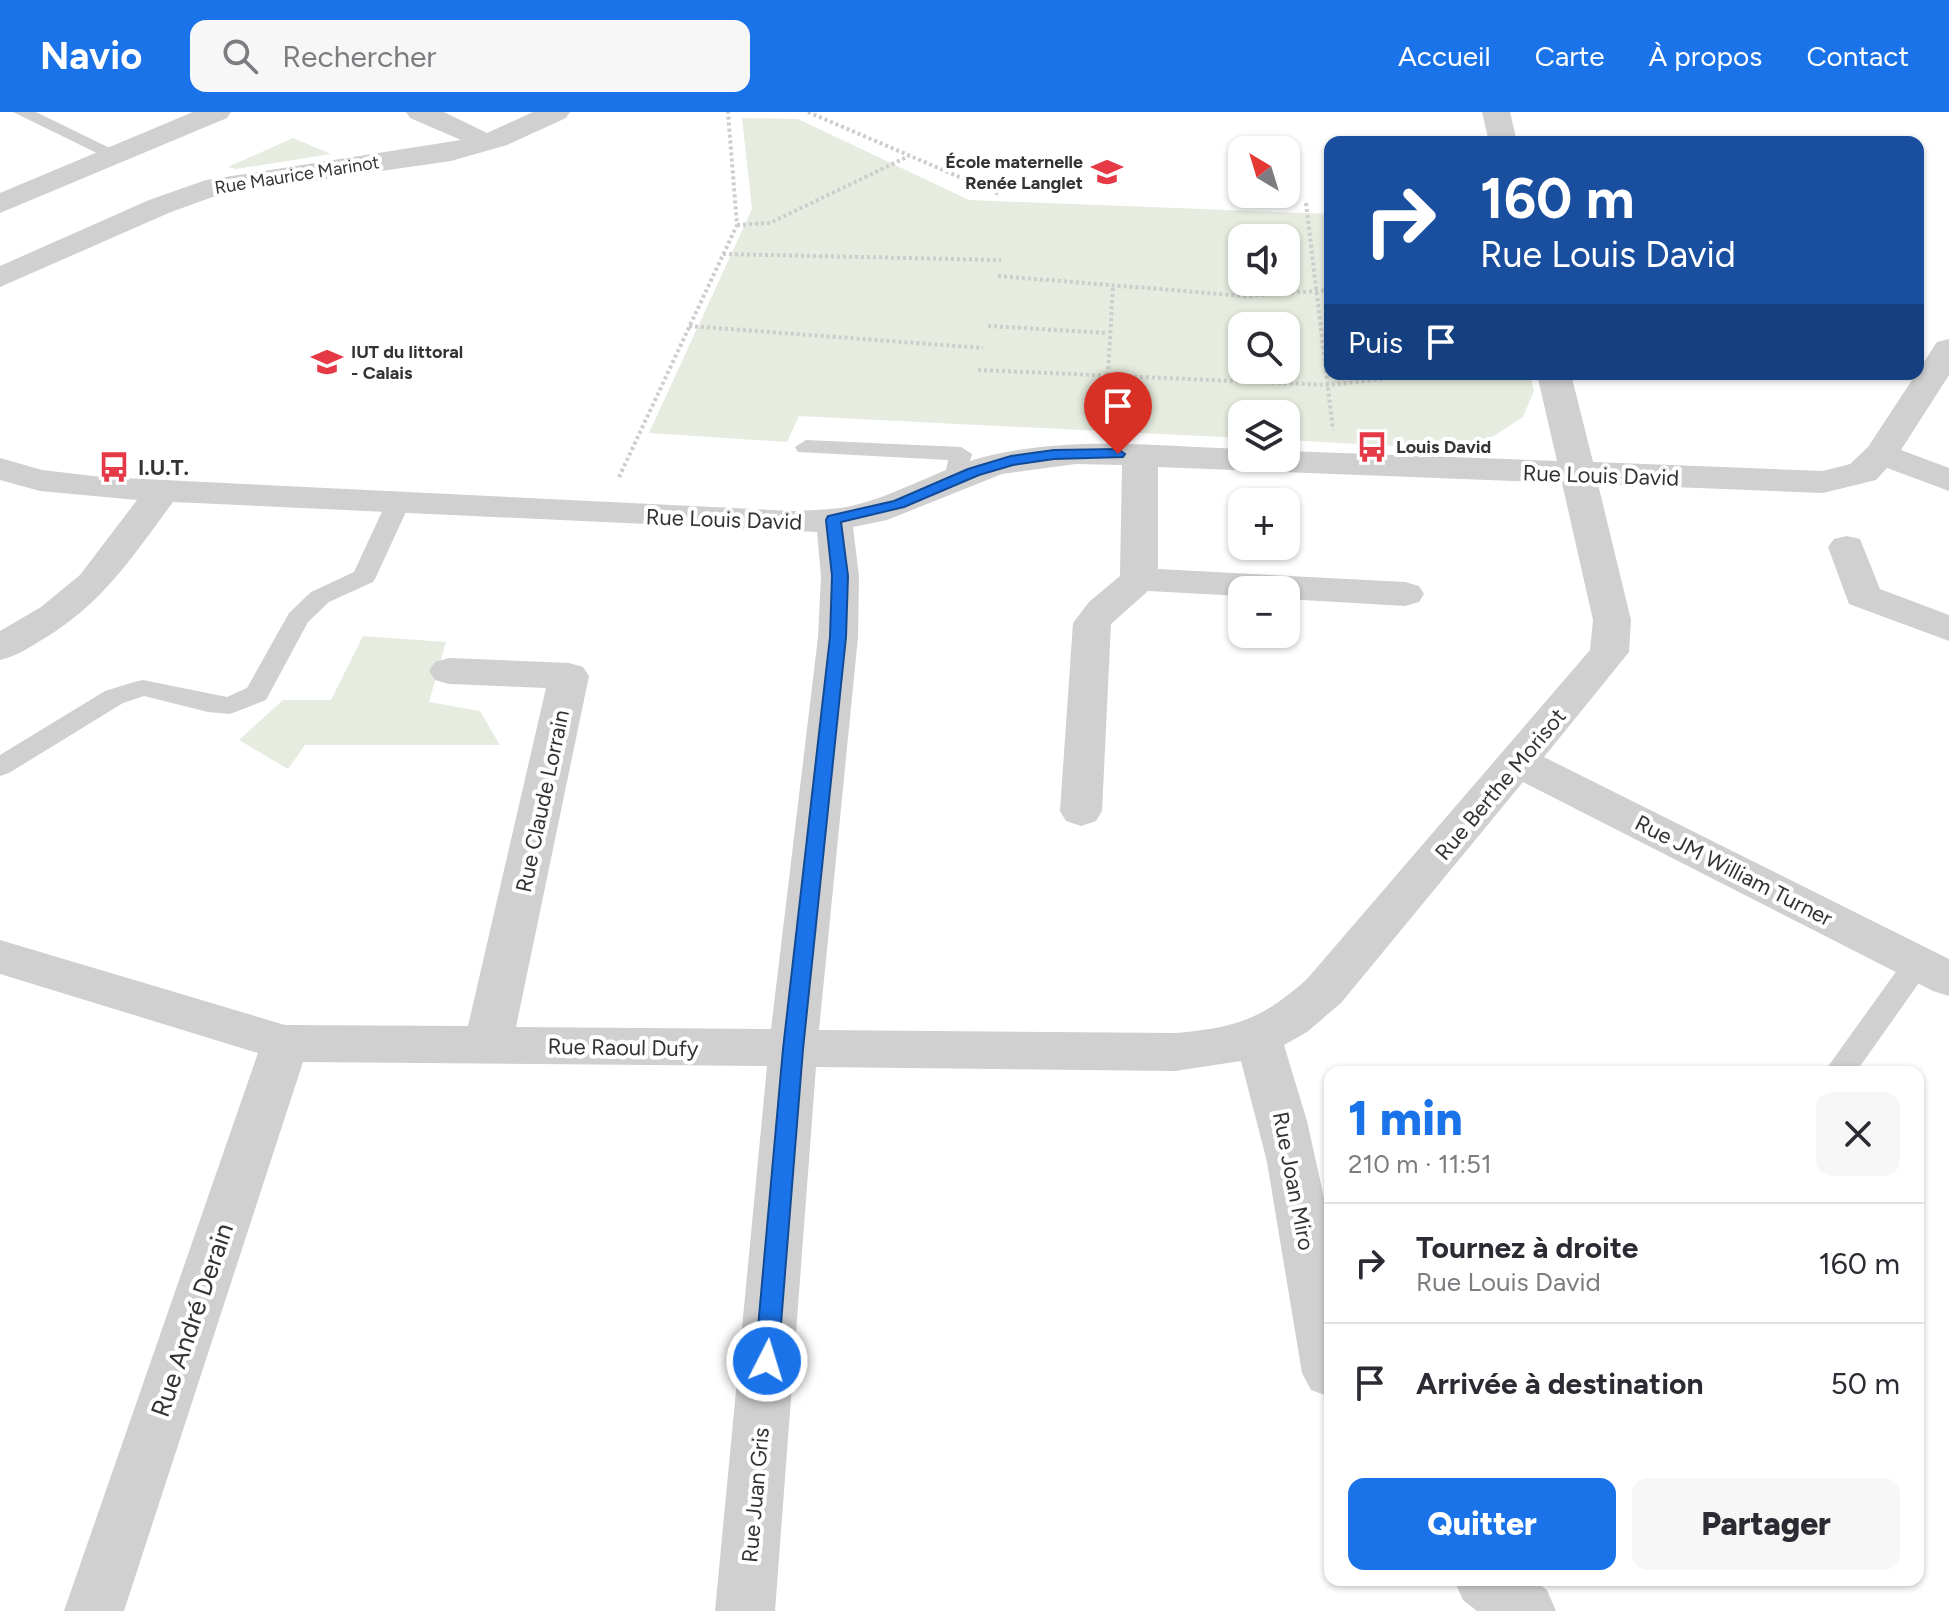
<!DOCTYPE html>
<html lang="fr">
<head>
<meta charset="utf-8">
<style>
	:root { --surface:#fff; --page:#f7f7f7; --text:#2b2b33; --muted:#7c7c81; --line:#e1e1e2; --accent:#1a73e8 }
	body { margin:0; font-family:Figtree,sans-serif; background:var(--page); color:var(--text); height:100vh; display:flex; flex-direction:column; font-size:30px; white-space:nowrap }
	* { box-sizing:border-box; margin:0 }
	p { font-size:26px; color:var(--muted) }
	.icon { flex:none; width:44px; height:44px; fill:none; stroke:currentColor; stroke-width:2; stroke-linecap:round; stroke-linejoin:round }
	.map { position:relative; flex:1; overflow:hidden }
	.side { position:absolute; left:1324px; top:954px; width:600px; height:520px; display:flex; flex-direction:column; background:var(--surface); border-radius:16px; box-shadow:0 2px 6px #0004 }
	.side>* { flex:none }
	.hud { position:absolute; left:1324px; top:24px; width:600px; height:244px; border-radius:16px; box-shadow:0 2px 6px #0004; background:#1a4fa0; color:#fff; overflow:hidden }
	.needle { width:52px; rotate:322deg }
	.fabs { position:absolute; left:1228px; top:24px; display:grid; gap:16px }
	.fabs a { display:grid; place-items:center; width:72px; height:72px; border-radius:16px; background:var(--surface); box-shadow:0 2px 6px #0004; font-size:40px }
	.pin { position:absolute; display:grid; place-items:center; width:68px; height:68px; color:#fff; margin:-82px -34px; border-radius:50% 50% 50% 0; rotate:-45deg; box-shadow:0 0 8px #0007 }
	.pin .icon { rotate:45deg }
	.me { position:absolute; width:88px; margin:-44px; rotate:5deg; stroke-linejoin:round; filter:drop-shadow(0 0 6px #0008) }
	.turn { display:flex; align-items:center; gap:28px; height:168px; padding:0 24px; font-size:36px }
	.turn .icon { width:104px; height:104px; stroke-width:2.5 }
	.turn b { display:block; font-size:56px; line-height:68px }
	.then { display:flex; align-items:center; height:76px; padding:0 24px; background:#0003; gap:16px; font-size:30px }
	.round { display:grid; place-items:center; flex:none; width:84px; height:84px; border-radius:16px; background:var(--page) }
	.head { display:flex; align-items:center; justify-content:space-between; height:136px; padding:0 24px }
	h1 { font-size:48px; font-weight:800; line-height:60px; color:var(--accent) }
	.button { display:flex; gap:16px; margin-top:auto; padding:16px 24px }
	.button a { flex:1; height:92px; border-radius:16px; background:var(--accent); color:#fff; font-size:32px; font-weight:800; line-height:92px; text-align:center }
	.button a+a { background:var(--page); color:var(--text) }
	ul { padding:0; list-style:none }
	li { display:flex; align-items:center; gap:24px; height:120px; padding:0 24px; border-top:2px solid var(--line) }
	li div { flex:1 }
	li b { display:block; font-size:30px }
	li em { font-style:normal }
	header { display:flex; align-items:center; gap:48px; box-sizing:border-box; height:112px; padding:0 40px; background:var(--accent); color:#fff }
	header strong { font-size:38px }
	nav { display:flex; gap:44px; margin-inline-start:auto; font-size:28px }
	.search { width:560px; height:72px; background:var(--page); display:flex; align-items:center; gap:20px; box-sizing:border-box; padding:0 28px; border-radius:16px; color:var(--muted); font-size:30px }
	.map>svg:first-child { display:block }
	.green { fill:#e6ecdf; fill-rule:evenodd }
	.lines { fill:none; stroke-linecap:round; stroke-linejoin:round }
	.path { stroke:#cdcdcd; stroke-width:4; stroke-dasharray:3 3; stroke-linecap:butt }
	.lane { fill:#d0d0d0; fill-rule:evenodd }
	.street { fill:#d0d0d0; fill-rule:evenodd }
	.route { fill:#1a73e8; stroke:#114b97; stroke-width:2 }
	.labels { text-anchor:middle; stroke-width:8; stroke-linejoin:round; paint-order:stroke }
	.far-poi-label { font-size:18px; font-weight:bold; fill:#333; stroke:#fff; text-anchor:start }
	.far-street-label { font-size:18px; fill:#333; stroke:#fff }
	.poi-label { font-size:22px; font-weight:bold; fill:#333; stroke:#fff; text-anchor:start }
	.street-label { font-size:22px; fill:#333; stroke:#fff }
	.near-street-label { font-size:26px; fill:#333; stroke:#fff }
</style>
</head>
<body>
<header>
<strong>Navio</strong>
<div class="search"><svg class="icon" aria-label="search" viewBox="0 0 24 24"><circle cx="10" cy="10" r="6"/><path d="M15 15l6 6"/></svg>Rechercher</div>
<nav><a>Accueil</a><a>Carte</a><a>À propos</a><a>Contact</a></nav>
</header>
<div class="map">
<svg width="1949" height="1499" viewBox="0 0 1949 1499">
	<rect width="100%" height="100%" fill="#fff"/>
	<g class="green">
		<path d="M742,6L798,7L969,88L1330,102V262H1530L1534,279L1523,305L1494,324L1451,337L1286,328V302H1242V326L799,304L787,330L649,321L752,97ZM1242,126H1286V170H1242ZM1242,214H1286V258H1242Z"/>
		<path d="M293,26L331,42L236,57L228,55Z"/>
		<path d="M363,524L446,530L429,590L480,599L500,633H305L288,657L239,628L283,588H331Z"/>
	</g>
	<g class="lines">
		<g class="path">
			<path d="M808,0L999,82"/>
			<path d="M1306,91L1333,318"/>
			<path d="M737,113L770,111L909,44"/>
			<path d="M723,142L1001,148"/>
			<path d="M998,164L1245,184L1330,178"/>
			<path d="M689,214L983,236"/>
			<path d="M988,214L1108,221"/>
			<path d="M978,258L1328,273L1429,262"/>
			<path d="M1108,263L1113,174"/>
			<path d="M619,365L737,113L728,0"/>
		</g>
		<g class="lane">
			<path d="M13,0H36L124,43L121,47H109Z"/>
			<path d="M806,328L961,335L972,342L963,373H947L944,368L948,348L798,340L795,335Z"/>
			<path d="M398,384L406,386L410,391L376,465L373,470L329,490L308,510L266,588L230,602L208,600L144,584L123,591L9,661L0,664V643L105,579L134,570L143,568L227,585L247,576L289,501L311,480L354,460L386,391L390,386Z"/>
			<path d="M1918,840L1928,843L1933,851L1856,960H1824L1908,843Z"/>
		</g>
		<g class="street">
			<path d="M193,0H231L227,6L0,101V81Z"/>
			<path d="M406,0H444L487,21L533,0H570L566,6L507,33L451,49L221,82L171,100L0,175V154L149,88L206,68L461,28L410,6Z"/>
			<path d="M1482,0H1510L1517,30H1489Z"/>
			<path d="M1949,227V263L1901,338L1949,356V379L1887,356L1876,368L1823,381L1598,372L1631,508L1629,540L1544,645L1949,847V884L1933,879L1523,670L1341,891L1307,920L1284,933L1307,1009L1330,1113V1285L1311,1278L1302,1261L1267,1050L1241,949L1175,959L816,955L775,1499H715L767,954L303,950L124,1499H64L258,941L0,862V828L285,913L468,914L546,576L449,572L435,568L429,559L435,550L449,546L569,551L583,555L589,564L516,915L771,917L818,525L821,464L817,420L173,390C132,445 104,490 45,526C30,535 17,544 0,548V519L41,495L80,463L137,388L40,379L0,368V346L42,358L102,365L793,399C817,398 842,398 866,390C909,377 948,353 992,343C1075,324 1158,334 1242,337V346H1286V339L1557,349L1537,262H1571L1593,350L1823,359L1850,352L1868,335L1937,230ZM1076,352L1122,353L1120,464L1089,490L1073,511L1060,699L1066,709L1081,714L1096,709L1102,699L1111,512L1148,479L1242,484V478H1286V487L1405,494L1419,490L1424,482L1419,474L1405,470L1158,457V355L1562,371L1593,508L1590,538L1307,867C1262,907 1236,916 1175,921L819,918L858,525L859,464L853,415L887,408L1002,362Z"/>
			<path d="M1847,424L1860,427L1880,477L1949,503V529L1849,492L1828,435L1834,427Z"/>
			<path d="M1454,1468H1533L1547,1478L1556,1499H1477L1463,1488Z"/>
		</g>
	</g>
	<path class="route" d="M1118,337L1125,342L1123,345L1054,347L1013,353L979,363L904,395L841,410L848,464L846,525L803,937L778,1249L775,1256L767,1259L759,1256L755,1249L783,937L830,525L832,464L826,408L828,404L894,389L968,357L1011,344L1054,338Z"/>
	<defs>
		<symbol id="school-bare" viewBox="-9 -9 18 18"><path d="M0-5L7-2L0 1L-7-2ZM-4 1L0 2.5L4 1V4Q0 6-4 4Z" fill="#e63946" stroke="#fff" stroke-width="2.5" paint-order="stroke"/></symbol>
		<symbol id="university-bare" viewBox="-9 -9 18 18"><path d="M0-5L7-2L0 1L-7-2ZM-4 1L0 2.5L4 1V4Q0 6-4 4Z" fill="#e63946" stroke="#fff" stroke-width="2.5" paint-order="stroke"/></symbol>
		<symbol id="bus-bare" viewBox="-9 -9 18 18"><path d="M-5-6H5V4H4V6H2V4H-2V6H-4V4H-5ZM-3.5-4V0h7V-4ZM-3.5 1.2v1.5H-2V1.2ZM2 1.2v1.5H3.5V1.2Z" fill="#e63946" stroke="#fff" stroke-width="2.5" paint-order="stroke"/></symbol>
	</defs>
	<g fill-rule="evenodd">
		<use href="#school-bare" x="1085" y="38" width="44" height="44"/>
		<use href="#university-bare" x="305" y="228" width="44" height="44"/>
		<use href="#bus-bare" x="1350" y="313" width="44" height="44"/>
		<use href="#bus-bare" x="92" y="333" width="44" height="44"/>
	</g>
	<g class="labels">
		<g class="far-poi-label">
			<text x="1083" y="56" text-anchor="end">École maternelle<tspan x="1083" dy="21">Renée Langlet</tspan></text>
			<text x="351" y="246">IUT du littoral<tspan x="351" dy="21">- Calais</tspan></text>
			<text x="1396" y="341">Louis David</text>
		</g>
		<g class="far-street-label">
			<text transform="translate(297 63) rotate(-9)" y="6">Rue Maurice Marinot</text>
		</g>
		<g class="poi-label">
			<text x="138" y="363">I.U.T.</text>
		</g>
		<g class="street-label">
			<text transform="translate(1601 363) rotate(2)" y="8">Rue Louis David</text>
			<text transform="translate(724 407) rotate(2)" y="8">Rue Louis David</text>
			<text transform="translate(1500 672) rotate(-50)" y="8">Rue Berthe Morisot</text>
			<text transform="translate(542 689) rotate(-78)" y="8">Rue Claude Lorrain</text>
			<text transform="translate(1734 758) rotate(27)" y="8">Rue JM William Turner</text>
			<text transform="translate(623 935) rotate(1)" y="8">Rue Raoul Dufy</text>
			<text transform="translate(1294 1069) rotate(79)" y="8">Rue Joan Miro</text>
			<text transform="translate(755 1383) rotate(-85)" y="8">Rue Juan Gris</text>
		</g>
		<g class="near-street-label">
			<text transform="translate(192 1208) rotate(-71)" y="9">Rue André Derain</text>
		</g>
	</g>
</svg>
<div class="fabs">
<a><svg class="needle" viewBox="-14 -14 28 28"><path d="M0-13l5 13h-10z" fill="#e53935"/><path d="M0 13l5-13h-10z" fill="#7c7c81"/></svg></a>
<a><svg class="icon" aria-label="sound" viewBox="0 0 24 24"><path d="M4 9h4l5-4v14l-5-4H4zM17 9q2 3 0 6"/></svg></a>
<a><svg class="icon" aria-label="search" viewBox="0 0 24 24"><circle cx="10" cy="10" r="6"/><path d="M15 15l6 6"/></svg></a>
<a><svg class="icon" aria-label="layers" viewBox="0 0 24 24"><path d="M12 4l9 5-9 5-9-5zM3 14l9 5 9-5"/></svg></a>
<a>+</a>
<a>−</a>
</div>
<div class="pin" style="left:1118px;top:342px;background:#d93025"><svg class="icon" aria-label="arrive" viewBox="0 0 24 24"><path d="M6 21V4h12l-3 4 3 4H6"/></svg></div>
<svg class="me" style="left:767px;top:1249px" viewBox="-20 -20 40 40"><circle r="17" fill="#1a73e8" stroke="#fff" stroke-width="3"/><path d="M0-11L8 9 0 5-8 9z" fill="#fff"/></svg>
<div class="hud">
<div class="turn"><svg class="icon" aria-label="right" viewBox="0 0 24 24"><path d="M7 20v-9h11M14 6l5 5-5 5"/></svg><div><b>160 m</b>Rue Louis David</div></div>
<div class="then">Puis<svg class="icon" aria-label="arrive" viewBox="0 0 24 24"><path d="M6 21V4h12l-3 4 3 4H6"/></svg></div>
</div>
<section class="side">
<div class="head"><div><h1>1 min</h1><p>210 m · 11:51</p></div><a class="round"><svg class="icon" aria-label="close" viewBox="0 0 24 24"><path d="M6 6l12 12M18 6L6 18"/></svg></a></div>
<ul>
<li><svg class="icon" aria-label="right" viewBox="0 0 24 24"><path d="M7 20v-9h11M14 6l5 5-5 5"/></svg><div><b>Tournez à droite</b><p>Rue Louis David</p></div><em>160 m</em></li>
<li><svg class="icon" aria-label="arrive" viewBox="0 0 24 24"><path d="M6 21V4h12l-3 4 3 4H6"/></svg><div><b>Arrivée à destination</b></div><em>50 m</em></li>
</ul>
<div class="button"><a>Quitter</a><a>Partager</a></div>
</section>
</div>
</body>
</html>
